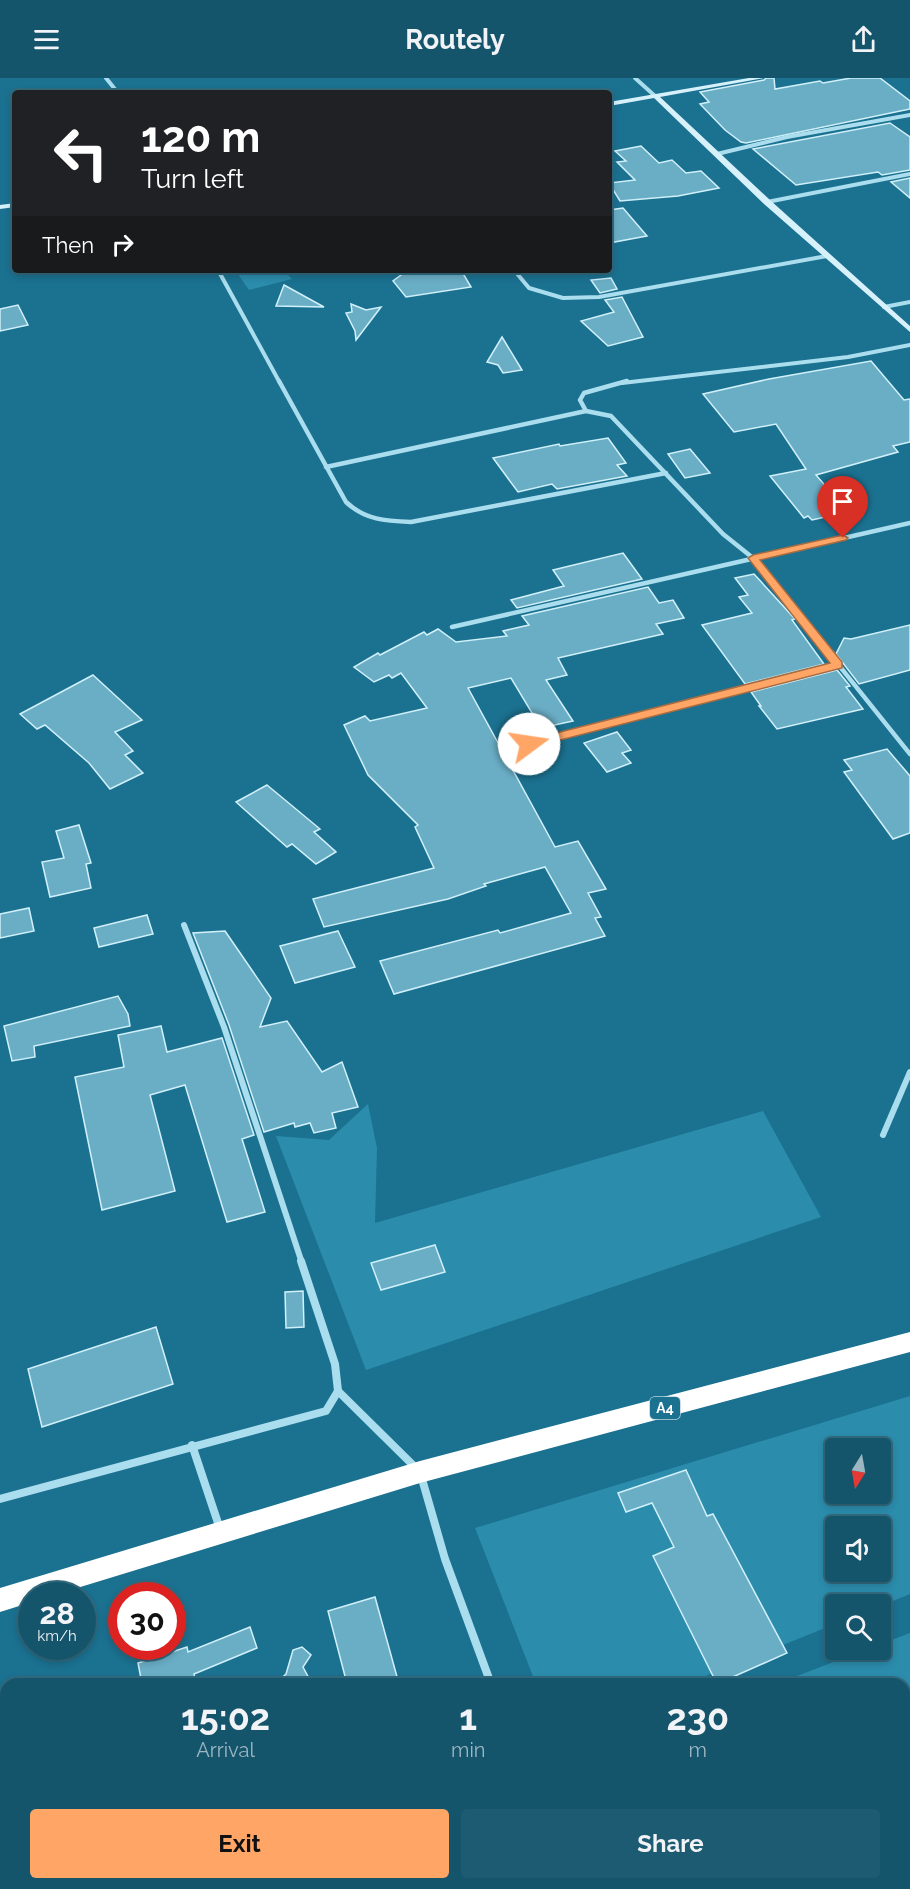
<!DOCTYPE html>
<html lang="en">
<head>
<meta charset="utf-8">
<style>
	:root { --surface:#14556c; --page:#1d5b72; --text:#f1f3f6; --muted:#9db7c2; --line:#336b7f; --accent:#ffa667 }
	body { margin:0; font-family:Raleway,sans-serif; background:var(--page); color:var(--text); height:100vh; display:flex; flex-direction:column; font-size:22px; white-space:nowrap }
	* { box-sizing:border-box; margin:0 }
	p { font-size:20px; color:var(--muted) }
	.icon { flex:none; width:33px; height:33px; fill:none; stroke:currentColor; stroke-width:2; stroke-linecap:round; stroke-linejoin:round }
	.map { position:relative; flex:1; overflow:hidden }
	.drawer { position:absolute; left:0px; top:1600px; width:910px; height:212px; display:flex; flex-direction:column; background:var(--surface); border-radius:18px 18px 0 0; box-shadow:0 3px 9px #0003,0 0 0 2px var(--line) }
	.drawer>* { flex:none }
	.guide { position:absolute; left:12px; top:12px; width:600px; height:183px; border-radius:6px; box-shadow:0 3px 9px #0003,0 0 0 2px var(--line); background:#202124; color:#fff; overflow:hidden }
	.needle { width:39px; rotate:191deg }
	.buttons { position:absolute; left:825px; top:1360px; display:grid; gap:12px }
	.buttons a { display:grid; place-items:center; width:66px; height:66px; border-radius:6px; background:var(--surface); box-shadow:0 3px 9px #0003,0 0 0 2px var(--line); font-size:30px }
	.speed { position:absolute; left:18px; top:1504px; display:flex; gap:12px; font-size:30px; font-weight:700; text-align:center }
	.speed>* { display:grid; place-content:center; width:78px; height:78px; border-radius:50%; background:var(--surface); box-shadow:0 3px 9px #0003,0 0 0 2px var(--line); line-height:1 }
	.speed small { font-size:15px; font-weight:400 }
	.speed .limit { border:9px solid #d22; background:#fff; color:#111 }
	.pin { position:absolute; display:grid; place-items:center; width:51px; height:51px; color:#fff; margin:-62px -26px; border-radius:50% 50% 50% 0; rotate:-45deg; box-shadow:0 0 6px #0007 }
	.pin .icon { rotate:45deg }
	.me { position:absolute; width:66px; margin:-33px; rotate:76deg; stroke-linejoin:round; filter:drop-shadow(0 0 4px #0008) }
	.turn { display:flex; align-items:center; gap:21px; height:126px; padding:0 30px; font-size:27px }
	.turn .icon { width:78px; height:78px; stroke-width:2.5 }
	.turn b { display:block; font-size:42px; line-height:51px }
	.then { display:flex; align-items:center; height:57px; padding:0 30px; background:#0003; gap:12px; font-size:22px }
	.eta { display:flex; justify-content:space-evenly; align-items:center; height:102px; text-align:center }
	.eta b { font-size:36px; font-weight:700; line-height:42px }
	.button { display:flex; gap:12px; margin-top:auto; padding:12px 30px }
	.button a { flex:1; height:69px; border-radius:6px; background:var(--accent); color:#111; font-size:24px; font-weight:700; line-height:69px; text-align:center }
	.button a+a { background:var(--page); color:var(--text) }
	header { display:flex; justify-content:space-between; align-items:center; height:78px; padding:0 30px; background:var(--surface); font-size:27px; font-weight:700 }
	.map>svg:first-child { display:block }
	.green { fill:#2b8cac; fill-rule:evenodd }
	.building { fill:#6aaec6; stroke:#d0f0fa; stroke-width:1.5 }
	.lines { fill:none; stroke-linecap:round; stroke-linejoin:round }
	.street-far3 { stroke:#ade; stroke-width:4 }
	.street-far2 { stroke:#ade; stroke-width:4.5 }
	.street-far1 { stroke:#ade; stroke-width:6 }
	.street { stroke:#ade; stroke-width:8 }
	.secondary { fill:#d7f1fa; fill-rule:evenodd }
	.highway { fill:#fff; fill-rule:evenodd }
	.route { fill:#ffa667; stroke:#a66c43; stroke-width:1.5 }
	.labels { text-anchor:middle; stroke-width:6; stroke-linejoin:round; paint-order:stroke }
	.shield { fill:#1b7190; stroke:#bbd4de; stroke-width:1.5 }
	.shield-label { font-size:14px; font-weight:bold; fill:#fff }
</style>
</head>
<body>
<header><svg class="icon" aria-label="menu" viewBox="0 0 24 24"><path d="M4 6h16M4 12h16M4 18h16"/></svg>Routely<svg class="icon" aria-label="share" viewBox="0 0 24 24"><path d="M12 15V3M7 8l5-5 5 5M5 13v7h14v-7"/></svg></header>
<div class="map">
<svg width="910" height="1811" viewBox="0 0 910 1811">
	<rect width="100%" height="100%" fill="#1b7190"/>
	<g class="green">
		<path d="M235,192H283L292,201L249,212Z"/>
		<path d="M368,1026L377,1070L375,1145L763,1033L821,1139L366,1292L276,1058L329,1062Z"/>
		<path d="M910,1318V1516L881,1528L836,1527L835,1546L686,1606H536L475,1450ZM836,1371H880V1416H836ZM836,1449H880V1494H836Z"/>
		<path d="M910,1555V1731L905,1735L904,1606H776L865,1572H880L881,1566Z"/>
		<path d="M616,1806H787L779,1811H619Z"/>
	</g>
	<g class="building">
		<path d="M766,0H774L775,11L820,3L823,5L851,0H880L910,23V31L746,65L741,64L725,52L700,26L709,24L700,14L764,2Z"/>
		<path d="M890,45L910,59V92L882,97L878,94L796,107L753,71Z"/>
		<path d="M641,68L659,85L672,82L686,95L701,93L719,110L678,118L620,123L609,105L635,102L617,84L626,83L615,73Z"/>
		<path d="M910,100V120L891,104Z"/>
		<path d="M623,130L647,158L609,165V132Z"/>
		<path d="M408,192H461L471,209L406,219L393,203Z"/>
		<path d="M611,200L617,211L600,215L591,202Z"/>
		<path d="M284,207L324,229L276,228Z"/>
		<path d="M622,219L643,259L608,268L581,243L614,234L605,222Z"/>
		<path d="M351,226L366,232L381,229L356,262L355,253L346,235L352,234Z"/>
		<path d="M18,227L28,247L0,253V231Z"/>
		<path d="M502,259L522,292L503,295L498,287L487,284Z"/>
		<path d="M871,283L904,322L910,321V364L893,368L898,374L816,397L848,434L812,442L808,438L804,440L770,398L806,391L776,346L734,354L703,316L769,301Z"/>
		<path d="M608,360L626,385L617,387L627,398L557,411L552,406L518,414L493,380L559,366L560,368Z"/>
		<path d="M690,371L710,395L685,400L668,376Z"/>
		<path d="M623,475L642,501L517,530L511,522L564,508L553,492Z"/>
		<path d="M754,496L795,541L792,542L824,586L745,606L702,547L752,535L739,519L748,517L735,500Z"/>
		<path d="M648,509L659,525L673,522L684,540L656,546L663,556L558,580L567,597L546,602L573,643L541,650L511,600L468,610L555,769L578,763L606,811L588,815L601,839L595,840L605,858L394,916L380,883L498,852L500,855L571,835L545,789L484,806L486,808L448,821L324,849L313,821L434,790L415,749L418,747L368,697L344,647L365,638L370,643L427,630L401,595L392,600L389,597L374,604L354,589L378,575L380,577L424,554L427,557L438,551L456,564L507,558L503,553L529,547L522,538Z"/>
		<path d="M910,547V592L859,606L836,576L844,560L851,561Z"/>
		<path d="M837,592L850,608L846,609L863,631L777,651L759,628H761L751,614Z"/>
		<path d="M93,597L142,642L115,654L133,673L125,677L143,695L110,711L89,685L45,647L37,651L20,636Z"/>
		<path d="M617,654L631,672L622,675L631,685L607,694L584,665Z"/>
		<path d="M887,671L910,698V755L893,761L844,694L852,692L844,682Z"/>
		<path d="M267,707L320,751L314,754L336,774L316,786L292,766L287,769L236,724Z"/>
		<path d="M79,747L91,785L86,786L91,810L50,819L42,784L64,780L56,753Z"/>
		<path d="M29,830L34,853L0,860V836Z"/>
		<path d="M147,837L153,856L99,869L94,850Z"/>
		<path d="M225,853L271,920L260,949L287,943L322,994L342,984L358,1029L332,1035L336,1050L314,1055L310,1045L295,1049L294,1045L264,1054L229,947L193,855Z"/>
		<path d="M338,853L355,889L295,905L280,868Z"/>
		<path d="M118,918L128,936L130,948L34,968L35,979L12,983L4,948Z"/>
		<path d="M161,948L167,974L222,960L254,1057L242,1061L265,1134L227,1144L185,1007L150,1017L175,1113L102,1132L75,999L124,989L118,957Z"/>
		<path d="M435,1167L445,1194L381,1212L371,1185Z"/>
		<path d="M303,1213L304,1249L286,1250L285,1214Z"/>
		<path d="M156,1249L173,1306L42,1349L28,1291Z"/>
		<path d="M686,1392L707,1438L713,1436L787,1575L717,1606L653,1478L674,1469L652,1425L626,1434L618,1415Z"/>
		<path d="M375,1519L399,1606H347L328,1533Z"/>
		<path d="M250,1549L257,1570L194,1596L196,1606H142L138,1585L187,1569L188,1574Z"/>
		<path d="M302,1569L311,1577L303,1589L312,1606H275L286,1596L293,1572Z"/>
	</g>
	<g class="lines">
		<g class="street-far3">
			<path d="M106,0L118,15"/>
			<path d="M635,0L655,18"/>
			<path d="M717,76L787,59L910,37"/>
			<path d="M767,124L910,96"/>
			<path d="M218,192L280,305"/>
			<path d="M514,192L529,210L563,220L599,219L827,178"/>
			<path d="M884,229L910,224"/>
			<path d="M622,305L848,279L910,267"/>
		</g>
		<g class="street-far2">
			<path d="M279,303L346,424C365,442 386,443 411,444L666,395"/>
			<path d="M627,303L584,315L580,322L586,333L611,338L723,456L753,480L910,676"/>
			<path d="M326,389L586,333"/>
			<path d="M452,549L910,445"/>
			<path d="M529,666L837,587"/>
		</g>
		<g class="street-far1">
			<path d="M184,847L224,949L302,1185"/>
			<path d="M883,1057L910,994"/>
		</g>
		<g class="street">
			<path d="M338,1313L420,1394L445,1481L491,1606"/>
			<path d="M192,1367L220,1451"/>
			<path d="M0,1421L326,1333L338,1313L335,1286L301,1183"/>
			<path d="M904,1768L910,1765"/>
			<path d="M565,1806L567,1811"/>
			<path d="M834,1811L842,1806"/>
		</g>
		<g class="secondary">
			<path d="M749,0H764L660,19L770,122L910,248V254L764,126L654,20L609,28V24Z"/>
			<path d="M15,125V129L0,131V127Z"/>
		</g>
		<path class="highway" d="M910,1254V1274L420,1405L51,1518H32V1524L0,1534V1510L420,1383Z"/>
	</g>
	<path class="route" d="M843,457L848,460L846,462L760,482L842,584V590L529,670L524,669V663L529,662L830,585L748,480L753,477Z"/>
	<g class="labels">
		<rect class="shield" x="650" y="1319" width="30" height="22" rx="4.5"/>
		<g class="shield-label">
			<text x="665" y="1335">A4</text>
		</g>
	</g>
</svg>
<div class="buttons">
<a><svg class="needle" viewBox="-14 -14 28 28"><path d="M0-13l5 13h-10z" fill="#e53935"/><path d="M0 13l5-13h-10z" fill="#9db7c2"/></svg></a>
<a><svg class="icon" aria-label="sound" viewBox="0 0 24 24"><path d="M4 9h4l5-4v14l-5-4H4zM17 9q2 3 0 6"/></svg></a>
<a><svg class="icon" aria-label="search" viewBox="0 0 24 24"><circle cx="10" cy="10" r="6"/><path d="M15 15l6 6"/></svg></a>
</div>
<div class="speed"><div>28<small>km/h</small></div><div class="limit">30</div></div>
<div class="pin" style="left:843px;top:460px;background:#d93025"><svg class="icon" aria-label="arrive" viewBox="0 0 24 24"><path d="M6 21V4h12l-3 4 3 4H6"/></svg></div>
<svg class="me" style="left:529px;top:666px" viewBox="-20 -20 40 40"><circle r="19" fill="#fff"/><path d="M0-13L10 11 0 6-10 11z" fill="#ffa667"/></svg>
<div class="guide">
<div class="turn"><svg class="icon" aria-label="left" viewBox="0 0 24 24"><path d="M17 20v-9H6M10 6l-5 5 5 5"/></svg><div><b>120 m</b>Turn left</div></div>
<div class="then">Then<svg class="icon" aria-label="right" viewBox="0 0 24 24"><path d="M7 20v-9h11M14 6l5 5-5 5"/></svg></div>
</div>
<section class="drawer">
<div class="eta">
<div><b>15:02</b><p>Arrival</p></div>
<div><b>1</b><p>min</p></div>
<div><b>230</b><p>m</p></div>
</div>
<div class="button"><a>Exit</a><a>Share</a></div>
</section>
</div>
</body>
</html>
